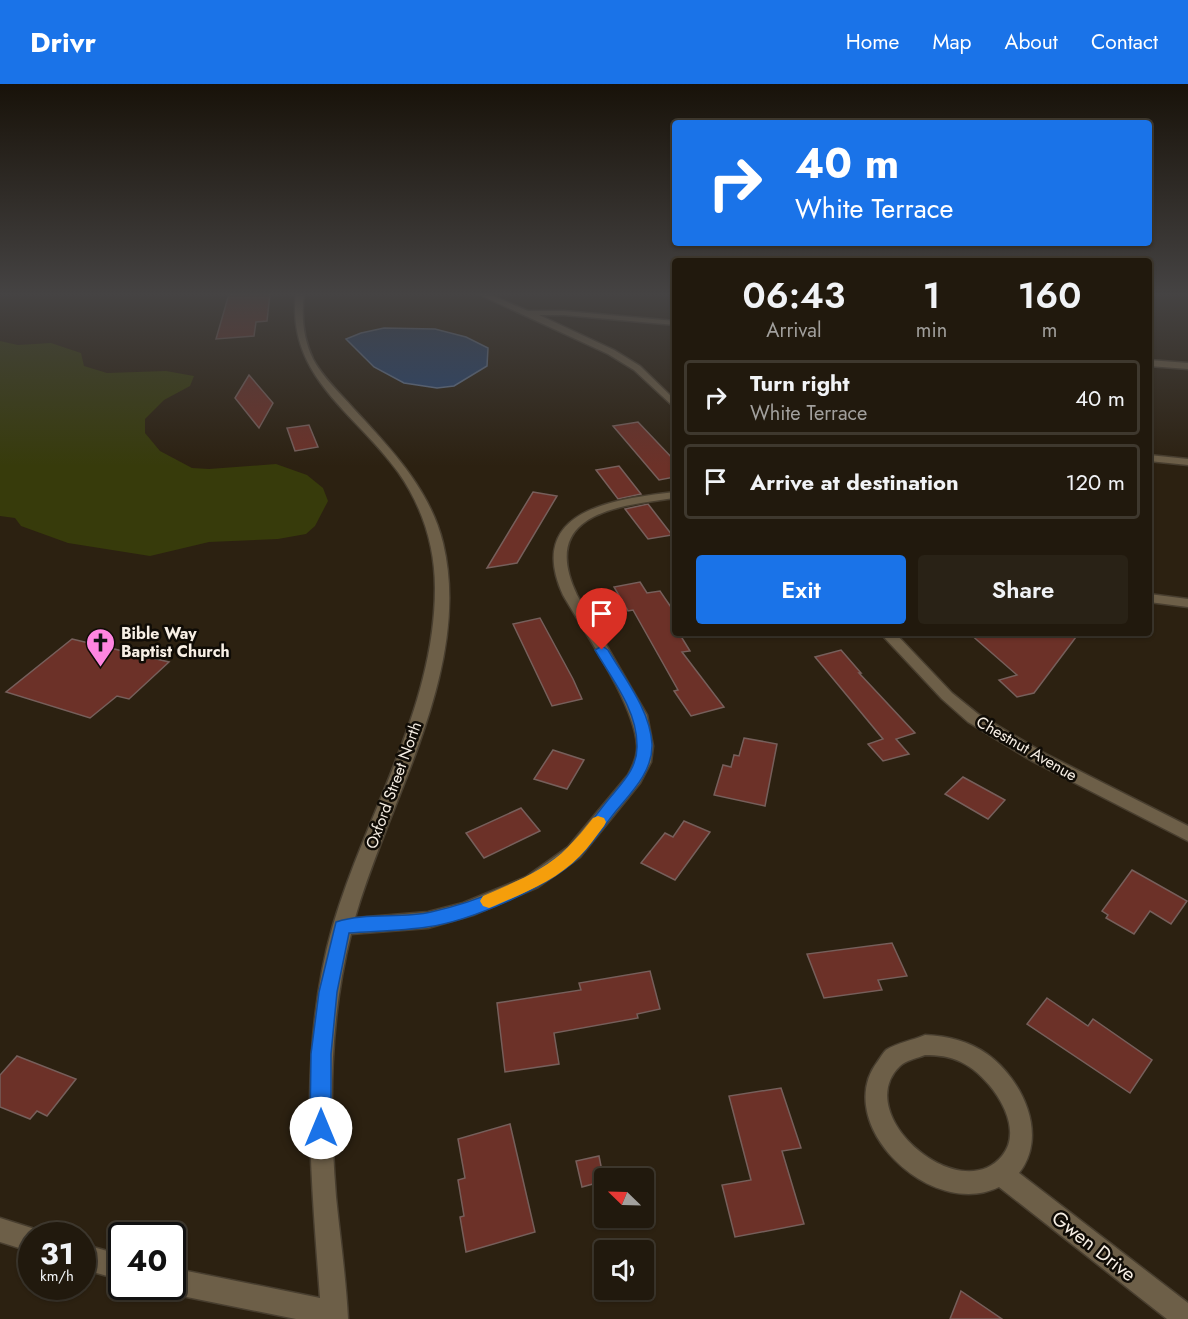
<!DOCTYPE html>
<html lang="en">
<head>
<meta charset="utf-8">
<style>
	:root { --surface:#21190d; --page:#292216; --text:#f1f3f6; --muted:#a2a09d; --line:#3e382e; --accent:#1a73e8 }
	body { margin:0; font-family:Jost,sans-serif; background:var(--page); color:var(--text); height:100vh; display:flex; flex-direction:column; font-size:22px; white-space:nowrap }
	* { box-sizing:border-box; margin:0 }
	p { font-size:20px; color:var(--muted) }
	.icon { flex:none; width:33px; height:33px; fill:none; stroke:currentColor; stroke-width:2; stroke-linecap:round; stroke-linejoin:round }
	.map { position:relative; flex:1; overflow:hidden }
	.side { position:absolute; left:672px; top:174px; width:480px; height:378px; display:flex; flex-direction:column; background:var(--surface); border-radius:6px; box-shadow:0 2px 4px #0004,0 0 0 2px var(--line) }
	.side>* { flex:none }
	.hud { position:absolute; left:672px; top:36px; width:480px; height:126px; border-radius:6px; box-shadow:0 2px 4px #0004,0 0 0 2px var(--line); background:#1a73e8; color:#fff; overflow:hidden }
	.needle { width:39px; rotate:293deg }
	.controls { position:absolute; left:594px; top:1084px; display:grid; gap:12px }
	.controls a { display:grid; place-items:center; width:60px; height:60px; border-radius:6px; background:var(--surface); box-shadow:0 2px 4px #0004,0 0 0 2px var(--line); font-size:30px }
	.speed { position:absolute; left:18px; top:1138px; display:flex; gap:12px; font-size:30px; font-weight:700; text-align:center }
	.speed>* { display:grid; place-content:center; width:78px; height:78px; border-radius:50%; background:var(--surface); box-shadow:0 2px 4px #0004,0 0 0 2px var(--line); line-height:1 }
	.speed small { font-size:15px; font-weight:400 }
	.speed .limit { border:3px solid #111; border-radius:9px; background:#fff; color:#111 }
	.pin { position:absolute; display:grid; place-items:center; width:51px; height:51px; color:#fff; margin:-62px -26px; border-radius:50% 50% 50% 0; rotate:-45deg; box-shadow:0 0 6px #0007 }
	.pin .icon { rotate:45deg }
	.me { position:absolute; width:66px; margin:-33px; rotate:0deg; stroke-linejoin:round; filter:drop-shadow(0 0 4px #0008) }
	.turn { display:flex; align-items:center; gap:21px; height:126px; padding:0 24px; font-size:27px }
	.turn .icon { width:78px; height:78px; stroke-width:2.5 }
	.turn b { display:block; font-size:42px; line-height:51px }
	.eta { display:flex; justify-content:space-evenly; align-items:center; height:102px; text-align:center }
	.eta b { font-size:36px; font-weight:600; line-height:42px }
	.primary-button { display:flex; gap:12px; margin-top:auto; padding:12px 24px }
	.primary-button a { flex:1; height:69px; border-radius:6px; background:var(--accent); color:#fff; font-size:24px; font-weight:600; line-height:69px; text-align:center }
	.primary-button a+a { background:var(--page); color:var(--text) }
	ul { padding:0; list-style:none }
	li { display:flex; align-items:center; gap:18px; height:75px; margin:0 12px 9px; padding:0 12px; border:3px solid var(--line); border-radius:6px }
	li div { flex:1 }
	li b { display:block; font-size:22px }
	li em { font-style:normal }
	header { display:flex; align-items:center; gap:36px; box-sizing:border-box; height:84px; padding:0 30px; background:var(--accent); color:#fff }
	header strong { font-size:28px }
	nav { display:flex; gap:33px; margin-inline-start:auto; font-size:21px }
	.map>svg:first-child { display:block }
	.green { fill:#373b0b }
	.water { fill:#264573; stroke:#657895; stroke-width:1.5 }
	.building { fill:#6c3128; stroke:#765f5b; stroke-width:1.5 }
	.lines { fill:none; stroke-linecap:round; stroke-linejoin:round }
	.minor-casing { stroke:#483e2f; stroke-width:3 }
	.minor { fill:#6d5f48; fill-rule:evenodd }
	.route { fill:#1a73e8; stroke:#114b97; stroke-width:1.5 }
	.slow { fill:#f59e0b }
	.labels { text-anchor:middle; stroke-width:5; stroke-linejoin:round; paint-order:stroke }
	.poi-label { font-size:16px; font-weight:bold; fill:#f7efe5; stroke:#100c06; text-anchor:start }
	.street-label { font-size:16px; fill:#f7efe5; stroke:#100c06 }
	.near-street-label { font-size:20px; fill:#f7efe5; stroke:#100c06 }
</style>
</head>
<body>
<header>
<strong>Drivr</strong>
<nav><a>Home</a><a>Map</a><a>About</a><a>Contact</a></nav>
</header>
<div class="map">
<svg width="1188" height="1235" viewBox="0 0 1188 1235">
	<rect width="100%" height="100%" fill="#2c2111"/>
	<path class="green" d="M0,257L18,261L51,259L81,269L84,282L107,289L166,287L194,292L190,302L164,316L145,335V349L160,367L192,384L209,385L276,380L307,391L323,404L328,417L315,442L306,450L278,455L209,458L150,472L68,459L21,442L15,434L0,432Z"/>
	<path class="water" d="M384,244L435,245L466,253L488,264L487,282L454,302L437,304L404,299L374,283L346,255L361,249Z"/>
	<g class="building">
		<path d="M270,209L267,237L256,238L254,252L216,255L229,210Z"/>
		<path d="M249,291L273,319L259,344L235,314Z"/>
		<path d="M638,338L675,377V393L659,396L613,342Z"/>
		<path d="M309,341L318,363L295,367L287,344Z"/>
		<path d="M619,382L641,410L618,415L596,386Z"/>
		<path d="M533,408L557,412L517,479L487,484Z"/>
		<path d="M648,420L672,451L648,455L625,425Z"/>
		<path d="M640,498L647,509L660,507L675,529V549H679L690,567L682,568L724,623L691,632L674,607L678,606L633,526L628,527L614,503Z"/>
		<path d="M540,534L573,595L582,615L552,622L513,540Z"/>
		<path d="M969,549H1079L1034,609L1017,613L999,596L1017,591Z"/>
		<path d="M72,555L169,578L129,615L117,612L90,634L6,608Z"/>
		<path d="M841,566L861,589H859L915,649L896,655L909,670L883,677L868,660L883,655L815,573Z"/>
		<path d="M744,654L777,660L765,722L714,711L723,681L731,683L734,671L739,672Z"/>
		<path d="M553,666L584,676L567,705L534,695Z"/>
		<path d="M963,693L1005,716L988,735L945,710Z"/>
		<path d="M521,724L540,747L484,774L466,749Z"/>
		<path d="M684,737L710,748L675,796L641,779L665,749L673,753Z"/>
		<path d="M1132,786L1187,817L1171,840L1150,827L1134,850L1106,834L1108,831L1102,827Z"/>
		<path d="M892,859L907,892L878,896L882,906L824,914L807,870Z"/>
		<path d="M650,887L660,925L637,930L638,934L554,949L559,980L505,988L497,919L581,906L579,899Z"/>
		<path d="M1047,914L1088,942L1093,935L1152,976L1130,1009L1027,940Z"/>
		<path d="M17,972L76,995L47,1032L37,1027L30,1035L0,1023V991Z"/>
		<path d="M781,1004L801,1064L782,1067L804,1140L735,1153L722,1101L751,1096L729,1012Z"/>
		<path d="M510,1040L535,1148L466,1168L460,1133L464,1132L458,1096L465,1094L458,1055Z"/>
		<path d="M599,1072L604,1097L582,1103L576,1077Z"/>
		<path d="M961,1207L1002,1235H950Z"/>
	</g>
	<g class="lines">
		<defs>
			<g id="minor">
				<path d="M296,209H304C301,232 303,254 313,275C323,294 340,309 353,324C390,364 430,405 443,459C473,584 388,717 355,834L428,828L463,819L526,793L568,763L628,691C633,682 638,672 637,661C634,619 585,549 563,511C524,425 616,415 675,408V414C618,422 538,429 577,511L647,631L653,662L651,678L640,699L580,773L538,803L473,831L428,844L351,850C329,937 329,1024 336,1113C340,1153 346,1194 348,1235H296L172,1210L163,1206L162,1203H172V1184L320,1214C311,1089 298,963 333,841C366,729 435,624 435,504C435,462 422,422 398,388C355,328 286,293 296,209Z"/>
				<path d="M476,209H486L528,227H564L675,237V241L564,231H539L614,266L640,282L675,316V324L634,286L608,270Z"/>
				<path d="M1149,276L1188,279V285L1149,282Z"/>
				<path d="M1149,371L1188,375V381L1149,377Z"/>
				<path d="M1149,510L1188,515V523L1149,518Z"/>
				<path d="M880,549H895L952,609L978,630L1044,669L1188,742V757L1032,677L968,638L942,615Z"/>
				<path d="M925,951C947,952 969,957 987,970C1022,995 1049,1051 1019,1089L1188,1219V1235H1167L999,1103C931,1137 830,1039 878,977C880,974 883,969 886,966C896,959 914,956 925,951ZM925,971C937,971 950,972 961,978C989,991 1027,1042 1002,1072C959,1124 850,1030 900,982C906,976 918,974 925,971Z"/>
				<path d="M0,1134L41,1147L43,1152H32V1168L0,1158Z"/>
				<path d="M82,1160L122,1171V1196L82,1185Z"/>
			</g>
		</defs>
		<use href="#minor" class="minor-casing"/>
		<use href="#minor" class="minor"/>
	</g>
	<linearGradient id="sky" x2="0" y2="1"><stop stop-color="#181209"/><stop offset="0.55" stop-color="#454343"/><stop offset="1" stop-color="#454343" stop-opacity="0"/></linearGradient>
	<rect width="1188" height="382" fill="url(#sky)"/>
	<path class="route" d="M602,562L608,566C625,595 650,626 652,660C653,687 632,708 616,727C604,742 593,759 579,773C548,804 470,837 427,843C401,847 375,847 349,849L337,908L331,970V1044L328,1051L321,1054L313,1051L310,1044L311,970L319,908L336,838C366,828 401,835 431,828C476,818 533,796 567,765C582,751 595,732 608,716C622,699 638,684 637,661C637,626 612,595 595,566Z"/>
	<path class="slow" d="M598,732L604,734L606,738L604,742C596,752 589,763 580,772C557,796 524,809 494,822L489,824L483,822L480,817L483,812C512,799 545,787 568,763C577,754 585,744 593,734Z"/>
	<defs>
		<symbol id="church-pin" viewBox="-11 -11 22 30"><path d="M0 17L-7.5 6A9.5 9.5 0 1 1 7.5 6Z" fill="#fe85e0" stroke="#100c06"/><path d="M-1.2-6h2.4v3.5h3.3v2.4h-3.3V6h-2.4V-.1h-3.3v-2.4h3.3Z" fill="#111"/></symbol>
	</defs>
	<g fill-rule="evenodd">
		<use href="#church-pin" x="84" y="542" width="33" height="45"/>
	</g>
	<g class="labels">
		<g class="poi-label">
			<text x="121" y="555">Bible Way<tspan x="121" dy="18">Baptist Church</tspan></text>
		</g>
		<g class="street-label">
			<text transform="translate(1027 664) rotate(30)" y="6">Chestnut Avenue</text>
			<text transform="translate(393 701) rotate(-70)" y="6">Oxford Street North</text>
		</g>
		<g class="near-street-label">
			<text transform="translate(1094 1162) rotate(38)" y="7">Gwen Drive</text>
		</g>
	</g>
</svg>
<div class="controls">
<a><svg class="needle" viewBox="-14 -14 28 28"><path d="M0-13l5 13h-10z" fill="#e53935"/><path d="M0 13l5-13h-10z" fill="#a2a09d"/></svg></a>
<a><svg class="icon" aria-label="sound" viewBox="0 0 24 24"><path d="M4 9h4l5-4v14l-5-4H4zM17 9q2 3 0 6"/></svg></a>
</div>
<div class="speed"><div>31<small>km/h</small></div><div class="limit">40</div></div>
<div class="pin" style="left:602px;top:566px;background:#d93025"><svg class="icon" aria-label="arrive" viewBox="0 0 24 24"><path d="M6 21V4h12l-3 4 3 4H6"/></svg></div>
<svg class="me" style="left:321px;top:1044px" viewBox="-20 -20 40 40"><circle r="19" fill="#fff"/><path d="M0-13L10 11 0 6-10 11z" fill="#1a73e8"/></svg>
<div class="hud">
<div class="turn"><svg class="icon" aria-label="right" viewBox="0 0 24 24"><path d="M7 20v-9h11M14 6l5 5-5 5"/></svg><div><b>40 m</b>White Terrace</div></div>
</div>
<section class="side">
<div class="eta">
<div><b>06:43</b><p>Arrival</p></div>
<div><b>1</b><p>min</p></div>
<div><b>160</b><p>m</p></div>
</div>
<ul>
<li><svg class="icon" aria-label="right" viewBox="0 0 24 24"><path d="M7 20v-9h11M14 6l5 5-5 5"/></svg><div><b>Turn right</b><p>White Terrace</p></div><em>40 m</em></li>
<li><svg class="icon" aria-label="arrive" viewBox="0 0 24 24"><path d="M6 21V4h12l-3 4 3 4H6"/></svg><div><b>Arrive at destination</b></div><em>120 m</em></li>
</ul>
<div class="primary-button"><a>Exit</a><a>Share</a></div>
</section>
</div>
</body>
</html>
